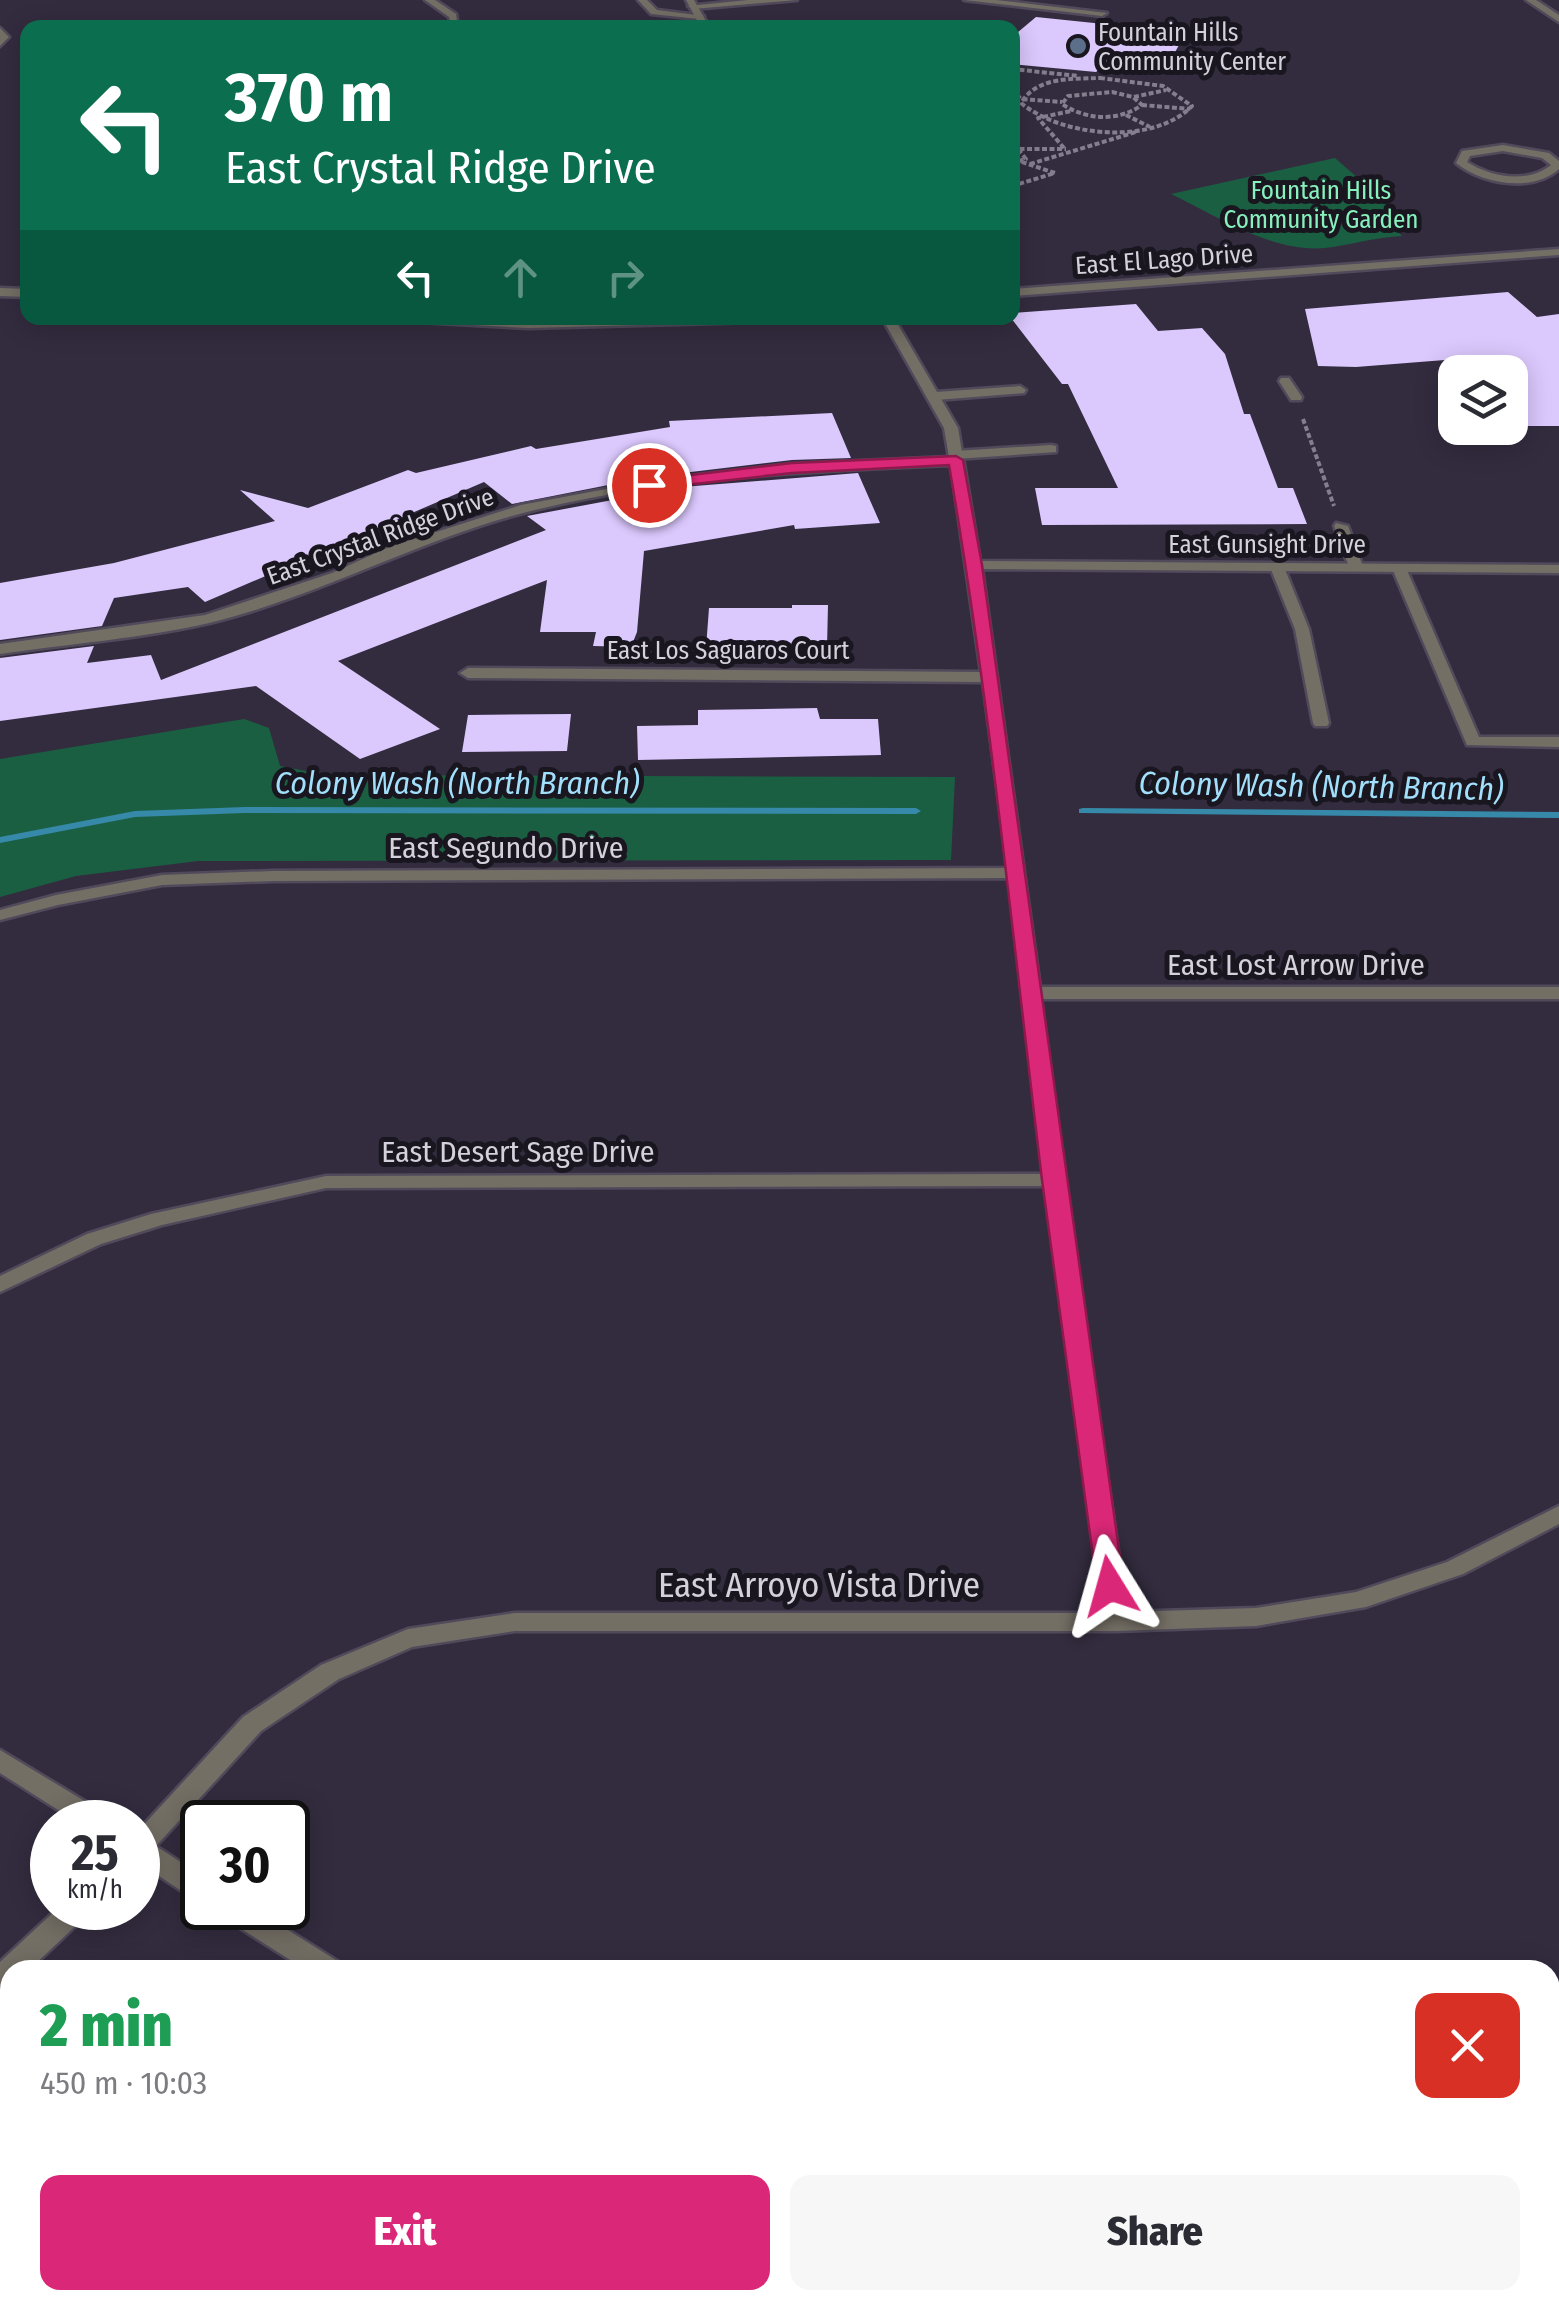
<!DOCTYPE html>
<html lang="en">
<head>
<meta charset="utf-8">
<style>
	:root { --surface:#fff; --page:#f7f7f7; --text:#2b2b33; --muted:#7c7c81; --accent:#db2777 }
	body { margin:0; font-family:"Fira Sans Condensed",sans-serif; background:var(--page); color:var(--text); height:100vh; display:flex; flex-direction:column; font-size:38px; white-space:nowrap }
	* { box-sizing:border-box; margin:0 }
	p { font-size:32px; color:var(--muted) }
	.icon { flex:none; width:55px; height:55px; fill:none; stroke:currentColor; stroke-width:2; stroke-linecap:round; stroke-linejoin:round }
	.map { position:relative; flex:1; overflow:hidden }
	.details { position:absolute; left:0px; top:1960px; width:1560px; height:350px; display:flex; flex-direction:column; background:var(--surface); border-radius:30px 30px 0 0; box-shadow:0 5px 25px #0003 }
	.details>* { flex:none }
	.hud { position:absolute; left:20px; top:20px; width:1000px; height:305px; border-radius:20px; box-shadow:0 5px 25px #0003; background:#0b6e4f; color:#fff; overflow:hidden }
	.buttons { position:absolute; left:1438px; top:355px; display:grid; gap:20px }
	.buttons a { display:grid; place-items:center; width:90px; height:90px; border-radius:20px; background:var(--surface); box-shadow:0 5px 25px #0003; font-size:50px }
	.speed { position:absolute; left:30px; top:1800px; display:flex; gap:20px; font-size:50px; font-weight:700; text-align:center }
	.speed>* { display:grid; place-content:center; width:130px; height:130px; border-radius:50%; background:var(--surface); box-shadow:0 5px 25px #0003; line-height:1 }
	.speed small { font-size:25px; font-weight:400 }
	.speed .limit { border:5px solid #111; border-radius:15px; background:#fff; color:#111 }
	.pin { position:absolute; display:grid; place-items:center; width:85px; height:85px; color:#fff; margin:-42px; border:5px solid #fff; border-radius:50%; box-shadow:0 2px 10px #0007 }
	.me { position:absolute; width:110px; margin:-55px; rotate:352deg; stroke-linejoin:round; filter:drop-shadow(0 0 8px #0008) }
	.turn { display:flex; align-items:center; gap:35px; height:210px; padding:0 40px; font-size:45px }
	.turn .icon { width:130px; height:130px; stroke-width:2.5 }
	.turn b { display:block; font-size:70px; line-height:85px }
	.lanes { display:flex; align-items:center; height:95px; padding:0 40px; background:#0003; justify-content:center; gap:50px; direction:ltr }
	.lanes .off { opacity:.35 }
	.round { display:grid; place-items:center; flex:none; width:105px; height:105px; border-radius:20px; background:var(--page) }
	.summary { display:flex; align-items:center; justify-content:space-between; height:170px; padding:0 40px }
	h1 { font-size:60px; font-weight:800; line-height:75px; color:#1e9e55 }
	.primary-button { display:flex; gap:20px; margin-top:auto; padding:20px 40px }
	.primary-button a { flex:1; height:115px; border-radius:20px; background:var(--accent); color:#fff; font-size:40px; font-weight:800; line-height:115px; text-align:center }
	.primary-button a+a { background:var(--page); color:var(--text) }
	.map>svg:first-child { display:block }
	.green { fill:#1b5f42 }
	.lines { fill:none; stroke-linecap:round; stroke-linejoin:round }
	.stream { fill:#3689a9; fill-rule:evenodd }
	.building { fill:#dbc8fd }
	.service-casing { stroke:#504a5b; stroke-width:5 }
	.minor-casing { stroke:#504a5b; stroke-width:5 }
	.tertiary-casing { stroke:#504a5b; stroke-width:5 }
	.path { stroke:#847e8e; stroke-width:4; stroke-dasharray:5 2.5; stroke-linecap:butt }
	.service { fill:#746f65; fill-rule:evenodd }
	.minor { fill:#746f65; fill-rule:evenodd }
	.tertiary { fill:#746f65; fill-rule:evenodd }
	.route { fill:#db2777; stroke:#8e194d; stroke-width:2.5 }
	.service-dot { fill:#5c6f8a; stroke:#19161f; stroke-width:4 }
	.labels { text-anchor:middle; stroke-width:10; stroke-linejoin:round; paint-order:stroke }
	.far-poi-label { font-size:25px; fill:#d4d0dc; stroke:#19161f; text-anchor:start }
	.far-park-label { font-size:25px; fill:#87f0bd; stroke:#19161f }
	.far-street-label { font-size:25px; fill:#d4d0dc; stroke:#19161f }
	.street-label { font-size:30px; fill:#d4d0dc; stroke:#19161f }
	.water-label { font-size:32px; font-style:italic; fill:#a1dffb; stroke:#19161f }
	.near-street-label { font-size:35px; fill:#d4d0dc; stroke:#19161f }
</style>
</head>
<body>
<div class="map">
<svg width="1559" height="2310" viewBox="0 0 1559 2310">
	<rect width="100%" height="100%" fill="#332c3f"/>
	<g class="green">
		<path d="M1335,158L1402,217L1388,221L1402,236C1375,237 1351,245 1325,248C1272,253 1217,216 1171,194Z"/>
		<path d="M244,719L269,728L280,766L327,775L955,777L951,860L198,861L76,876L0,897V759Z"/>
	</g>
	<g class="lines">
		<g class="stream">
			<path d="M245,807L916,808L921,811L916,814L245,813L135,817L0,843V837L135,811Z"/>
			<path d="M1083,808L1559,812V818L1079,813V809Z"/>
		</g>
	</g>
	<g class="building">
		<path d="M1036,17L1123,26L1121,28L1185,34L1168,65L1158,69L1106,64L1096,72L1012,64V37Z"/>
		<path d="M1508,292L1537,317L1559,314V426H1528L1510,399V372H1493L1483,357L1356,367L1318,366L1305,309Z"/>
		<path d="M1136,304L1158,331L1202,328L1225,354L1244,414H1250L1278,488H1293L1307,524L1042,525L1035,488H1118L1068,384H1062L1011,318L1012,313Z"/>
		<path d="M832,413L851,458L792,460L649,477L512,504L484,482L205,602L188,587L114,598L102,626L0,640V583L114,563L275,521L240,490L308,508L408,470L416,473L531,446L536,449L670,427L669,421Z"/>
		<path d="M858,473L880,523L795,529L794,525L644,551L637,632L631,647L593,646L596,632H540L547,580L338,661L440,729L360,759L256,686L0,721V658L94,646L87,663L151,655L161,680L546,530L527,516L682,487Z"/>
		<path d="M792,605H828L827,647L706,648L709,608H792Z"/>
		<path d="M817,708L820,719H878L881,755L638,760L637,726L698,725V710Z"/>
		<path d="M571,714L567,751L462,752L468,715Z"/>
	</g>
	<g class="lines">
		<defs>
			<g id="service">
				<path d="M425,0H435L456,14L458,27H452L449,17Z"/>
				<path d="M638,0H647L657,10L704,16L699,19L651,14Z"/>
				<path d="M748,0H797L693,9L688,6Z"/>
				<path d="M964,0H996L1107,13L1102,16Z"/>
				<path d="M1503,145L1549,153L1559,161V169C1533,193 1481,184 1456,163L1462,151ZM1503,151L1542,158L1551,165C1527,184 1491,177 1467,162L1470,156Z"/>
				<path d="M1281,378H1289L1302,397L1301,400H1291L1279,381Z"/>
				<path d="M1020,386L1026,390L1024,393L936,400L930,396L936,392Z"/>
				<path d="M1051,445L1056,446V452L955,459L948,455L955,451Z"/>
				<path d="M1336,523L1348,526L1363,567L1361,570L1349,567L1334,526Z"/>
				<path d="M1277,563L1284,567L1309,629L1329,723L1327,726H1315L1313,723L1295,629L1270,567Z"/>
				<path d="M1399,564L1406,568L1479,737H1559V747L1467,745L1392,568Z"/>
			</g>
			<g id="minor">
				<path d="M1526,0H1536L1559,15V22Z"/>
				<path d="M0,28L9,37L0,46Z"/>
				<path d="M882,318H894L958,428L980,561L1559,565V573L982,569L1040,987H1559V999H1041L1064,1180L1127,1612L1256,1608L1356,1592L1447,1562L1559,1506V1524L1463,1574L1366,1607L1256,1626L1116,1631H515L412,1647L339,1679L261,1731L156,1846L202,1876V1901L192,1898L138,1862V1831L243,1717L321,1665L408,1629L515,1613H1103L1045,1186L326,1188L162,1225L101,1244L0,1292V1276L87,1234L151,1214L326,1176L1043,1174L1009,878L273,881L162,885L58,905L0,920V910L56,895L162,875L273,871L1008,868L983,682L468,678L460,673L468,668L981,672L951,465C808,471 662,477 523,513C416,541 317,597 209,623C145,638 67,644 0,654V644L205,615L332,573L389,547L521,505L649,481L792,464L949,457L944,428Z"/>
				<path d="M0,1750L106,1814L110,1822H77L0,1773Z"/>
				<path d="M58,1908H90L86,1916L29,1970H10V1988L0,1992V1962Z"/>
				<path d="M217,1908H253L339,1962L343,1970H306L221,1916Z"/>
				<path d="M836,2300H878L883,2310H840Z"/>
			</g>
			<g id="tertiary">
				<path d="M686,0H694L710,28H701Z"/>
				<path d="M1559,249V255L1012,296V289Z"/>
				<path d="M0,288L28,289V297L0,296Z"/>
				<path d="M413,318H761L755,322L528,328L419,322Z"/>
			</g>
		</defs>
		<use href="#service" class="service-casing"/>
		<use href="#minor" class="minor-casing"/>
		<use href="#tertiary" class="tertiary-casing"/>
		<g class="path">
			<path d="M1012,69L1078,76"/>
			<path d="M1100,78L1163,86L1192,106C1153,146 1062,137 1021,103C1037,76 1073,79 1100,78Z"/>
			<path d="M1012,89L1021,99L1062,102"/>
			<path d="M1112,92L1133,97L1142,105C1118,122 1086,120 1062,104L1068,96Z"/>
			<path d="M1134,97L1166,90"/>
			<path d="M1142,105L1190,109"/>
			<path d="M1126,115L1150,127"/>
			<path d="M1064,148L1038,118L1071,111"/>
			<path d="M1012,149H1066"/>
			<path d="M1030,164L1136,132"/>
			<path d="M1012,186L1055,173L1019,161L1026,159L1018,149"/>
			<path d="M1303,419L1334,506"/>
		</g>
		<use href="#service" class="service"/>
		<use href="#minor" class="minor"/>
		<use href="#tertiary" class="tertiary"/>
	</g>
	<path class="route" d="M956,456L963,460L982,565L1124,1586L1120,1593H1101L1097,1586C1079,1450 1059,1315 1042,1180C1013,941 990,702 949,465L792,473L649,489L642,485L649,480L792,463Z"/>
	<circle class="service-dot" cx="1078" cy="46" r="10"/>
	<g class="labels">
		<g class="far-poi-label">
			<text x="1098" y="41">Fountain Hills<tspan x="1098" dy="29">Community Center</tspan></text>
		</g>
		<g class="far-park-label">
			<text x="1321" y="199">Fountain Hills<tspan x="1321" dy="29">Community Garden</tspan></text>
		</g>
		<g class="far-street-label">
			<text transform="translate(1164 259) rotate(-4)" y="9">East El Lago Drive</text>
			<text transform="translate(380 536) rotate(-20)" y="9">East Crystal Ridge Drive</text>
			<text x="1267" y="553">East Gunsight Drive</text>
			<text x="728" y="659">East Los Saguaros Court</text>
		</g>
		<g class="street-label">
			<text x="506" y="858">East Segundo Drive</text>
			<text x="1296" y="975">East Lost Arrow Drive</text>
			<text x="518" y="1162">East Desert Sage Drive</text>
		</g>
		<g class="water-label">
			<text x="457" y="794">Colony Wash (North Branch)</text>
			<text transform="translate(1321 786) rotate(1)" y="11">Colony Wash (North Branch)</text>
		</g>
		<g class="near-street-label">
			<text x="819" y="1597">East Arroyo Vista Drive</text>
		</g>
	</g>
</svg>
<div class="buttons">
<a><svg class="icon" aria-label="layers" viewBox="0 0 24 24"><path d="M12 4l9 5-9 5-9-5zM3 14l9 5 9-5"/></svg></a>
</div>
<div class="speed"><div>25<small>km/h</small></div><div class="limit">30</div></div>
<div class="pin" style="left:649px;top:485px;background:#d93025"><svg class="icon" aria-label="arrive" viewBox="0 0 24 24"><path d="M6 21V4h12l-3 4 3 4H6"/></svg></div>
<svg class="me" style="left:1110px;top:1586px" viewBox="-20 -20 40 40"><path d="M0-17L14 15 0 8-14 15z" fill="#db2777" stroke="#fff" stroke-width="4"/></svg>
<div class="hud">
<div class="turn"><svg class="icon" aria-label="left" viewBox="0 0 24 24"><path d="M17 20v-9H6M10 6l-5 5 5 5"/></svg><div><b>370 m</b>East Crystal Ridge Drive</div></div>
<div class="lanes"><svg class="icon" aria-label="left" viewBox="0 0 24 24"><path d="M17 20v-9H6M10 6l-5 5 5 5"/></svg><svg class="icon off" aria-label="ahead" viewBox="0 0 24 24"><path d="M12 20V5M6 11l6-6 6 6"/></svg><svg class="icon off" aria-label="right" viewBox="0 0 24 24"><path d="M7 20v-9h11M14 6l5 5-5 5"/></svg></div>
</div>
<section class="details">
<div class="summary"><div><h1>2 min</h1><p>450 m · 10:03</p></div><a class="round" style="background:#d93025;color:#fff"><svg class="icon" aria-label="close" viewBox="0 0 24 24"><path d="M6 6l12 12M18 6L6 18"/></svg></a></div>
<div class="primary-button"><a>Exit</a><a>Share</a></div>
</section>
</div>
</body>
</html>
